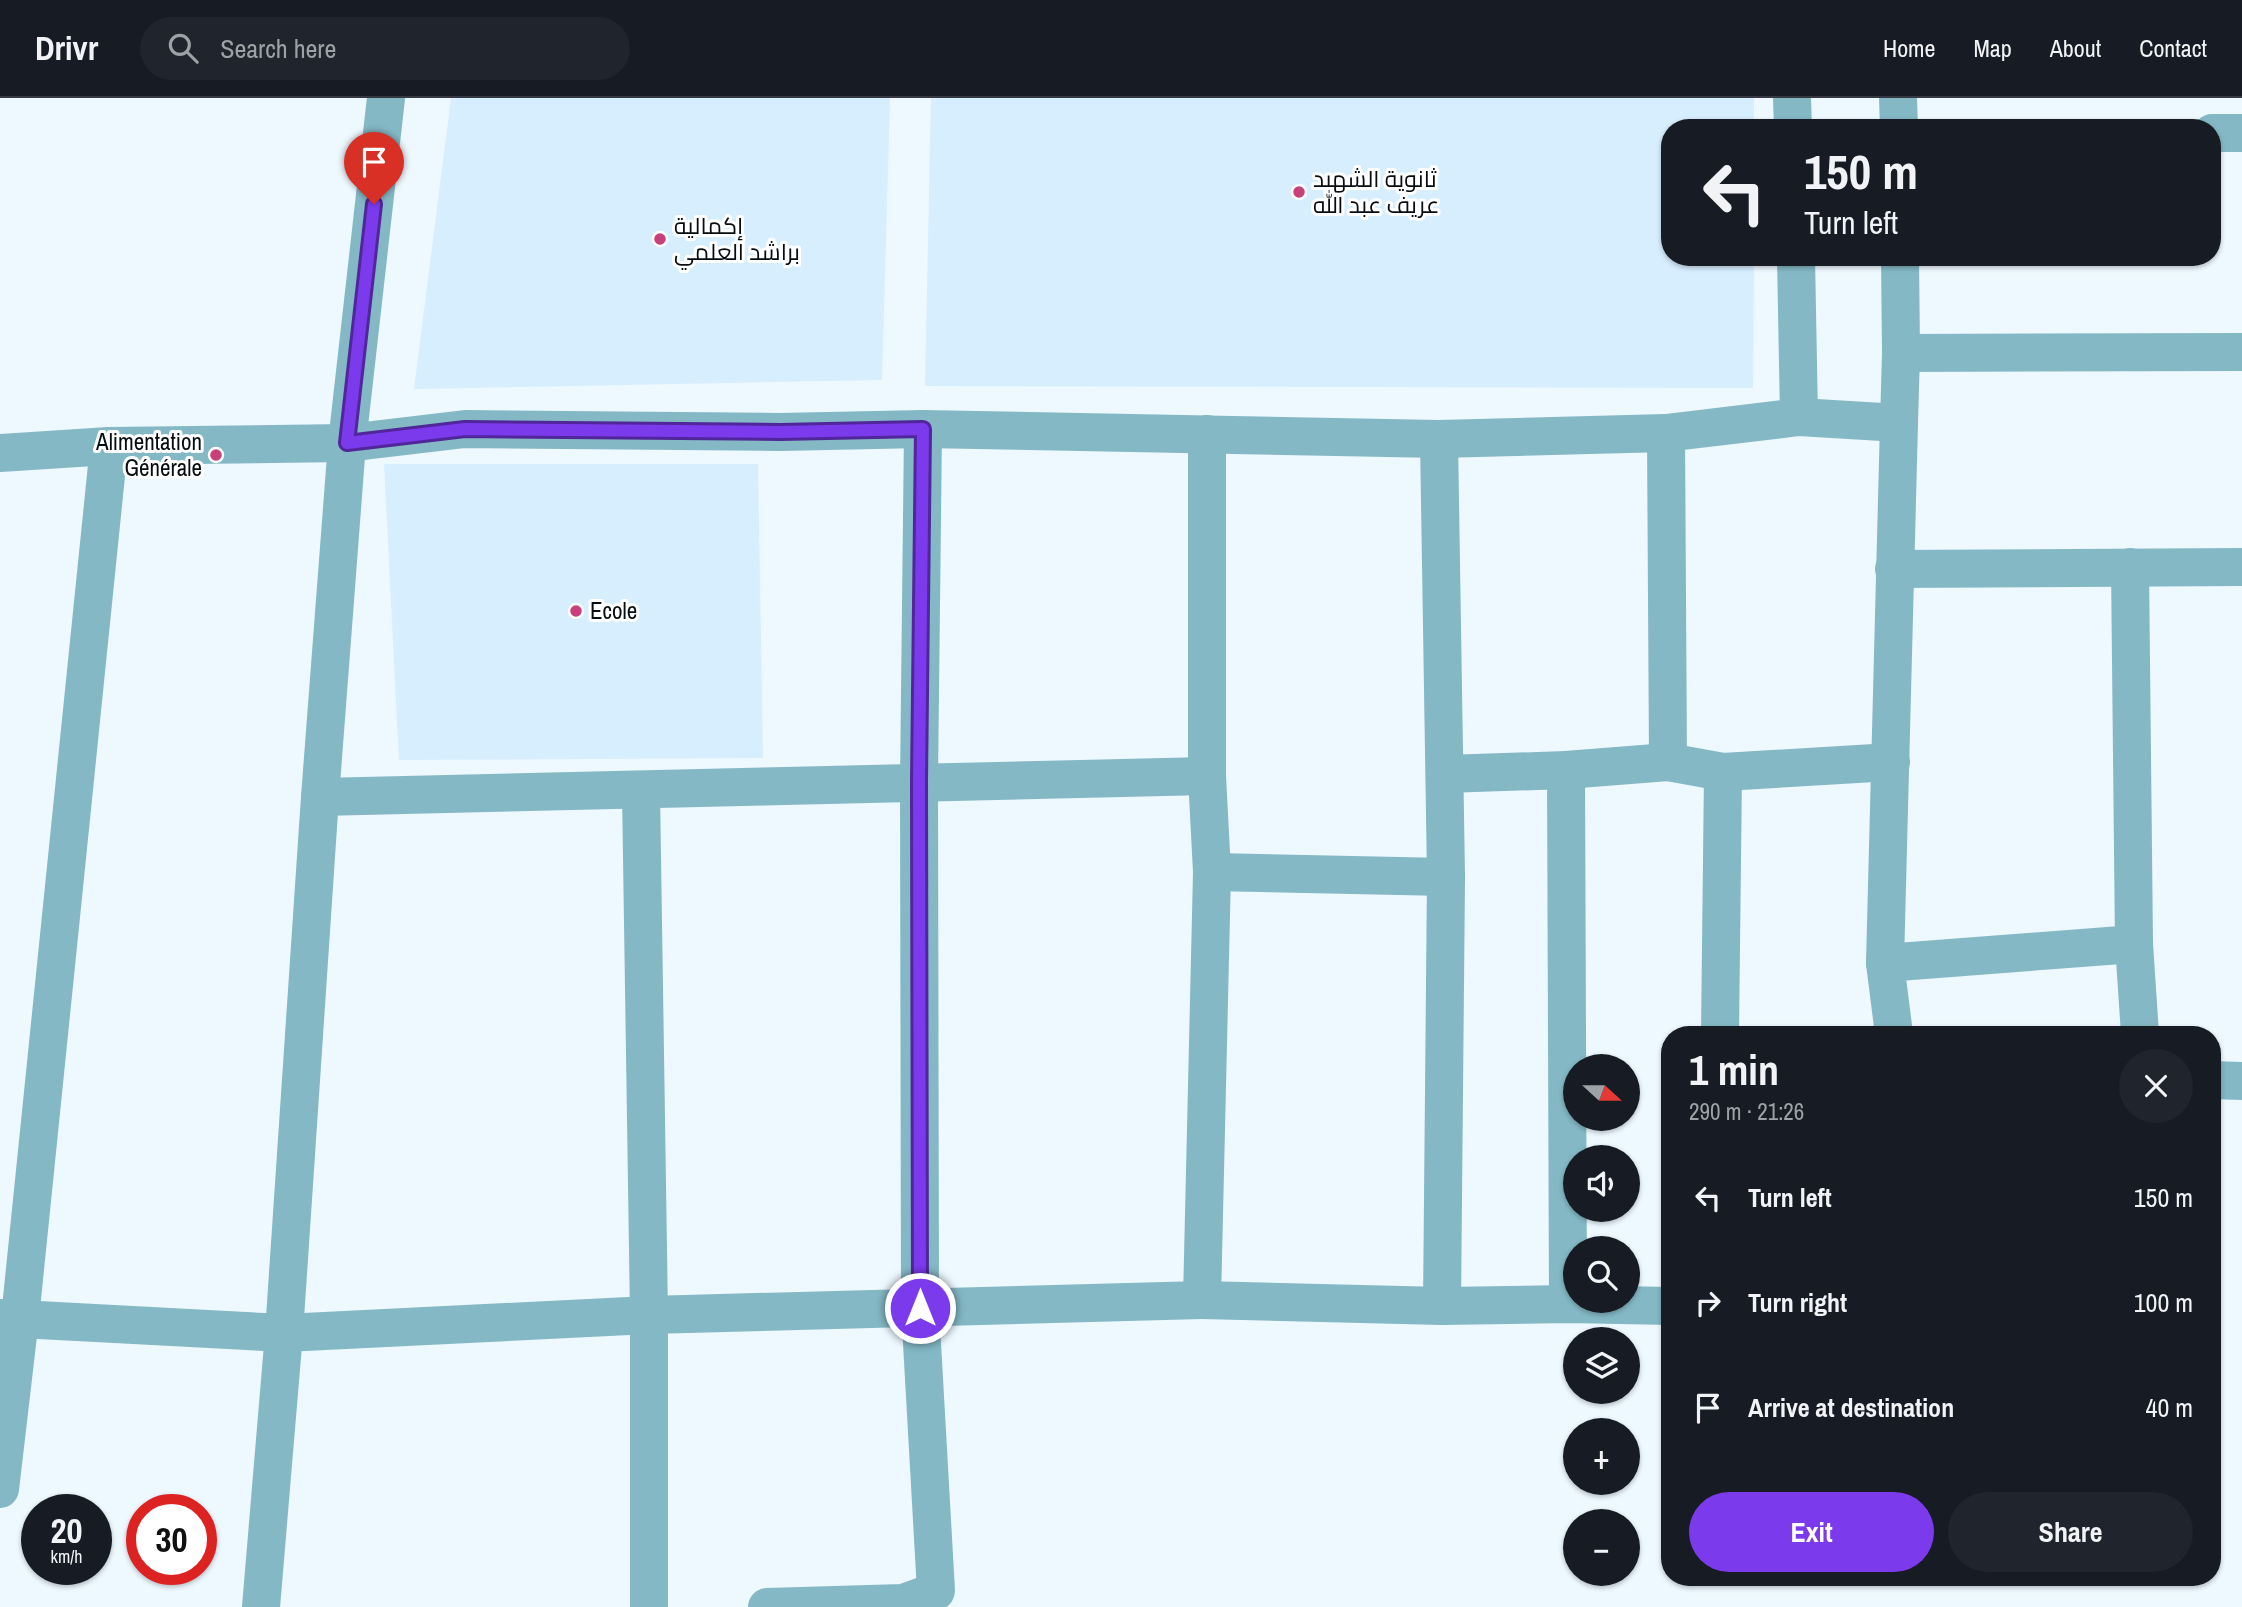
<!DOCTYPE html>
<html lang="en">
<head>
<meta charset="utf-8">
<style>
	:root { --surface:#171b24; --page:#20242c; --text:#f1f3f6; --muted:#9ea1a6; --line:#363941; --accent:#7c3aed }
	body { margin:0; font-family:"Archivo Narrow",Cairo,sans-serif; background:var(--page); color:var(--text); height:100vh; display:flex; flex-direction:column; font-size:26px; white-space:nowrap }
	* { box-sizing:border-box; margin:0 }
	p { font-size:23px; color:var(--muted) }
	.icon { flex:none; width:38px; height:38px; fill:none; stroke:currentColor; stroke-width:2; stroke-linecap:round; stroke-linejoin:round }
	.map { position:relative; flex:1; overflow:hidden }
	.details { position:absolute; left:1661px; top:928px; width:560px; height:560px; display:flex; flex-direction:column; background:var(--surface); border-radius:28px; box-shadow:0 2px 5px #0004 }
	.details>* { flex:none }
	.guide { position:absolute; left:1661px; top:21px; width:560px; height:147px; border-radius:28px; box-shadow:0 2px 5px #0004; background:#171b24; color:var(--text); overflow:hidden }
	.needle { width:46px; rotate:111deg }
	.buttons { position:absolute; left:1563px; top:956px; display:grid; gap:14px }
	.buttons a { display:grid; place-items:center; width:77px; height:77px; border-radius:50%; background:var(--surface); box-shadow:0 2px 5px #0004; font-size:35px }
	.speed { position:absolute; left:21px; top:1396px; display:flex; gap:14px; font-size:35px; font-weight:700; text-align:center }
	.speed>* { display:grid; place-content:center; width:91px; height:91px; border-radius:50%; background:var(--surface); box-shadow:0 2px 5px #0004; line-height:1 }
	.speed small { font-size:18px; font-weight:400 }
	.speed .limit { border:10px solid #d22; background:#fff; color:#111 }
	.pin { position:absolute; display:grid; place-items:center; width:60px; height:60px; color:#fff; margin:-72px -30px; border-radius:50% 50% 50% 0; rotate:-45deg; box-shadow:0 0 7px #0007 }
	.pin .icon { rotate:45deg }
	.me { position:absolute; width:77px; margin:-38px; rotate:0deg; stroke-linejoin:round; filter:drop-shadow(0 0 5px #0008) }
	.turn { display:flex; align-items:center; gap:24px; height:147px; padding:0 28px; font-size:32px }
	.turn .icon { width:91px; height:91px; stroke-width:2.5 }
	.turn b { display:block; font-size:49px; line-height:60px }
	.round { display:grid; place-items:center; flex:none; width:74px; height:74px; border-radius:37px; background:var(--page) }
	.headline { display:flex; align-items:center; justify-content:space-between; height:119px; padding:0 28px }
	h1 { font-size:42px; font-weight:700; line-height:52px }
	.cta { display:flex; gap:14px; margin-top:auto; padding:14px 28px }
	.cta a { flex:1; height:80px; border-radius:42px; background:var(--accent); color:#fff; font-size:28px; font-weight:700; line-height:80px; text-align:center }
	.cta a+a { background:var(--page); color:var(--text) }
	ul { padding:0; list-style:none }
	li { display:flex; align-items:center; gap:21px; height:105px; padding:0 28px }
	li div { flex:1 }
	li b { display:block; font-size:26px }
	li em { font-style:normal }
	header { display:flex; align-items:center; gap:42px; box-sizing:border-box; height:98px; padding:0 35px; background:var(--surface); border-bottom:2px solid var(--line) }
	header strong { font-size:33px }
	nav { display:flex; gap:38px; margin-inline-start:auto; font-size:24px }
	.search { width:490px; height:63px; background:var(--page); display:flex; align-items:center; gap:18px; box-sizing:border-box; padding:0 24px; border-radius:38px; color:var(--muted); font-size:26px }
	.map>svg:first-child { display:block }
	.built { fill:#d7eeff }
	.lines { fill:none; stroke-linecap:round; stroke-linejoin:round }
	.minor { stroke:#84b8c5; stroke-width:38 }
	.route-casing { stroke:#51269a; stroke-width:18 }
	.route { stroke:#7c3aed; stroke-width:12 }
	.poi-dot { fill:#c93f79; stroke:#fff; stroke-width:2.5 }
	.labels { text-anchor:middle; stroke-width:6; stroke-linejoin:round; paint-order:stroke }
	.poi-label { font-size:23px; fill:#070c10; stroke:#fff; text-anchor:start }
</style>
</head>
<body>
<header>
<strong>Drivr</strong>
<div class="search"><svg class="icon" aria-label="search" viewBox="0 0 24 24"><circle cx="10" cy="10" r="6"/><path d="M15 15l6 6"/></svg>Search here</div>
<nav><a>Home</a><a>Map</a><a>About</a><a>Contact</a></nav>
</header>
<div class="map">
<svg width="2242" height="1509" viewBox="0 0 2242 1509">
	<rect width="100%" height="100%" fill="#eef8ff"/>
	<g class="built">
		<path d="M451,0H890L882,282L414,291Z"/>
		<path d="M931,0H1754V30H1670V159H1754L1753,290L925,288Z"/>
		<path d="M384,366H758L763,660L399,662Z"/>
	</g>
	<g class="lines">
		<g class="minor">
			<path d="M1792,0L1793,30"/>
			<path d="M1898,0L1899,30"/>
			<path d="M2212,35H2242"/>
			<path d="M1796,159L1799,319"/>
			<path d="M1901,255L2242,254"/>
			<path d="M1666,335L1668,664L1723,674L1891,664"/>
			<path d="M1439,341L1446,779L1442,1208"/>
			<path d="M0,355L109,348L347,345L465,331L780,334L923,331L1439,341L1666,335L1799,319L1899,325L1901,255L1900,159"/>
			<path d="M2130,469L2134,846L2140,936"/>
			<path d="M1894,471L2242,469"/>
			<path d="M1566,672L1568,1206"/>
			<path d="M1445,676L1566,672L1668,664"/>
			<path d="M641,693L649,1217V1509"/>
			<path d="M320,699C616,694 911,683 1207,678"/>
			<path d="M1212,774L1446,779"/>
			<path d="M1885,865L2134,846"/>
			<path d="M1720,936L1723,674"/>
			<path d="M1894,936L1885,865L1899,325"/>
			<path d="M2212,982L2242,983"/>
			<path d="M1202,1202L1442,1208L1568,1206L1670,1208"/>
			<path d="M0,1220L284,1235L649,1217L1202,1202L1212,774L1207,678V336"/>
			<path d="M0,1391L20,1220L109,348"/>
			<path d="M261,1509L284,1235L320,699L347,345L386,0"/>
			<path d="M767,1509L903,1505L936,1493L920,1210L919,683L923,331"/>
		</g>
	</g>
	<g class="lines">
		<defs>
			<path id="route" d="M374,106L347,345L465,331L780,334L923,331L919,683L920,1210"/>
		</defs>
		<use href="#route" class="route-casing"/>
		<use href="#route" class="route"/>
	</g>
	<g class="poi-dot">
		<circle cx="1299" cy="94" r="7"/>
		<circle cx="660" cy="141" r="7"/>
		<circle cx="216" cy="357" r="7"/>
		<circle cx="576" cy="513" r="7"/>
	</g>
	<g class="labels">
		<g class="poi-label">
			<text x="1313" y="89">ثانوية الشهيد<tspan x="1313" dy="26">عريف عبد الله</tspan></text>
			<text x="674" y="136">إكمالية<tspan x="674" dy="26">براشد العلمي</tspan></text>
			<text x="202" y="352" text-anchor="end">Alimentation<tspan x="202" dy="26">Générale</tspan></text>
			<text x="590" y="521">Ecole</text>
		</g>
	</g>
</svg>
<div class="buttons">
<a><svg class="needle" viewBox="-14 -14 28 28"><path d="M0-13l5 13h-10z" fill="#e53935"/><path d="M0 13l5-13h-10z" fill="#9ea1a6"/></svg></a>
<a><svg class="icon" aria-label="sound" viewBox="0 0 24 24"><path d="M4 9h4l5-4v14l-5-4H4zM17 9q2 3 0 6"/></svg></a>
<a><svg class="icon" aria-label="search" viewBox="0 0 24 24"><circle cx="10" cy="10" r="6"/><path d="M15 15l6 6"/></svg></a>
<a><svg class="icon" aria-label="layers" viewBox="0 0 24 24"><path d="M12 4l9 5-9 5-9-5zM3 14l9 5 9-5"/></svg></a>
<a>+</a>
<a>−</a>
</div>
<div class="speed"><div>20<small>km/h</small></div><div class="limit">30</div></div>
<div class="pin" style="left:374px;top:106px;background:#d93025"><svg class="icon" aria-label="arrive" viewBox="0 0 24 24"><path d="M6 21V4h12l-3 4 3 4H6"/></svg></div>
<svg class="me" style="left:920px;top:1210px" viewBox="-20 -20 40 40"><circle r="17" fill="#7c3aed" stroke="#fff" stroke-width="3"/><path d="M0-11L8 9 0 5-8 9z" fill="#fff"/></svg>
<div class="guide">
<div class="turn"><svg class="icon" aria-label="left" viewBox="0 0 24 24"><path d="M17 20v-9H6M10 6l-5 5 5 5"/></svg><div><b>150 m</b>Turn left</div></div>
</div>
<section class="details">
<div class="headline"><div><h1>1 min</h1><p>290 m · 21:26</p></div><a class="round"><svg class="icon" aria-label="close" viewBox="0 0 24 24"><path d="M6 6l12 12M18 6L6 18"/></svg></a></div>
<ul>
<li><svg class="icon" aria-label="left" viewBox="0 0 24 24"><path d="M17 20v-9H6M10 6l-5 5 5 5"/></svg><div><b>Turn left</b></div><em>150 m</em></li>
<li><svg class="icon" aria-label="right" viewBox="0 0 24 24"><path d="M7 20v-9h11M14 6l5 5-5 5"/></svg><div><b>Turn right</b></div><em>100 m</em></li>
<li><svg class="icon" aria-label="arrive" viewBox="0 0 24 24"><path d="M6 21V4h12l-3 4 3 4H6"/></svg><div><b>Arrive at destination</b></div><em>40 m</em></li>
</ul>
<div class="cta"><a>Exit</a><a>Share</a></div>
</section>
</div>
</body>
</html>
